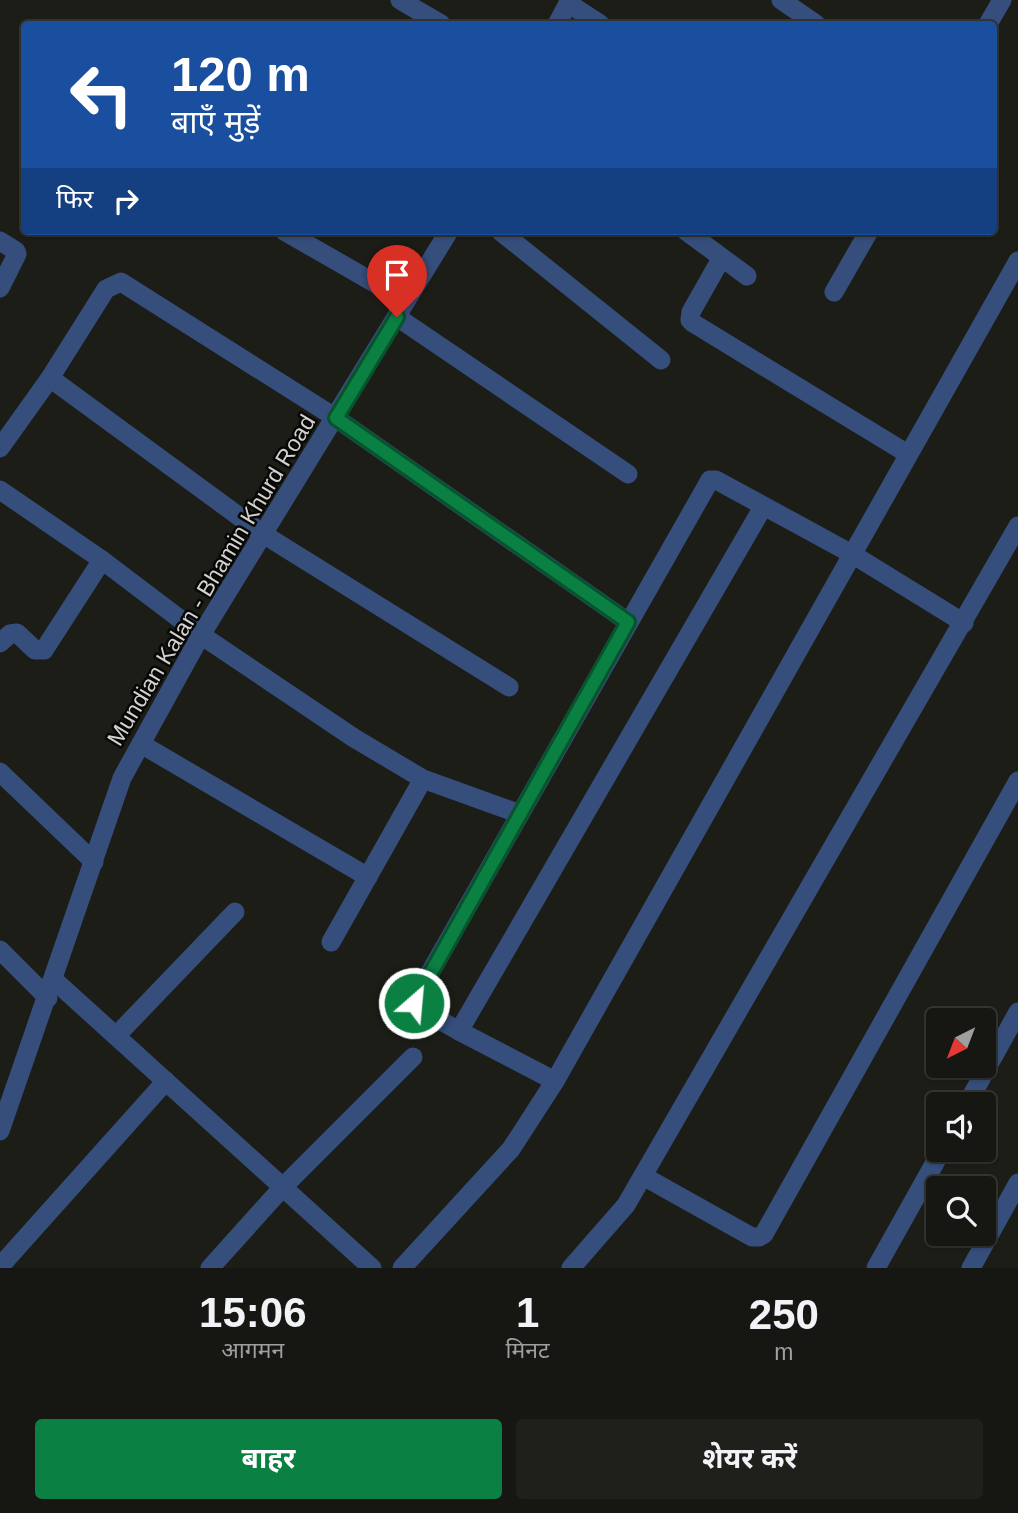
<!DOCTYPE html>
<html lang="hi">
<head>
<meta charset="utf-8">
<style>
	:root { --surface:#161612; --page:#1f1f1b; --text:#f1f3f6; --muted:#9e9f9f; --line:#353532; --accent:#0b8043 }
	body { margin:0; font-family:Arial,"Noto Sans Devanagari",sans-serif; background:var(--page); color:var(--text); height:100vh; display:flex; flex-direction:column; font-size:26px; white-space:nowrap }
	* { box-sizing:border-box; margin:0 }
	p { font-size:23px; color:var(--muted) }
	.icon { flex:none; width:38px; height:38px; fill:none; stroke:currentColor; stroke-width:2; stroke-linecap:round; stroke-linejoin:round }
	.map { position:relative; height:1268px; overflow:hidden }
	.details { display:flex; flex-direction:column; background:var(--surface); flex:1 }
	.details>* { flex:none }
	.top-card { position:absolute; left:21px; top:21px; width:976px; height:214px; border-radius:7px; box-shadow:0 2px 5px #0004,0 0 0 2px var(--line); background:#1a4fa0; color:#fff; overflow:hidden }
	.needle { width:46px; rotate:222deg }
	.controls { position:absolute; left:926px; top:1008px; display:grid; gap:14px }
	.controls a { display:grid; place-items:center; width:70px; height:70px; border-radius:7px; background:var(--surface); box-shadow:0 2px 5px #0004,0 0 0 2px var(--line); font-size:35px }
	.pin { position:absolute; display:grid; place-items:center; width:60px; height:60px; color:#fff; margin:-72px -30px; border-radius:50% 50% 50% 0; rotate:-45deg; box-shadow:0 0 7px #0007 }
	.pin .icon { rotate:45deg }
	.me { position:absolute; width:77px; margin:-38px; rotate:27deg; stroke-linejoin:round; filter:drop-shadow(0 0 5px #0008) }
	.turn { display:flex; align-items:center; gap:24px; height:147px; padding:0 35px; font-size:32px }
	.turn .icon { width:91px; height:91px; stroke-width:2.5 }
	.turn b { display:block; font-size:49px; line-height:60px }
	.then { display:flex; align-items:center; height:66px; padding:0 35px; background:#0003; gap:14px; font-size:26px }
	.eta { display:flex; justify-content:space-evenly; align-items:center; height:119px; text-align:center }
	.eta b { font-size:42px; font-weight:700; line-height:49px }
	.primary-button { display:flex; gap:14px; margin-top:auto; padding:14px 35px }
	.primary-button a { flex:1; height:80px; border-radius:7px; background:var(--accent); color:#fff; font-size:28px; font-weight:700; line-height:80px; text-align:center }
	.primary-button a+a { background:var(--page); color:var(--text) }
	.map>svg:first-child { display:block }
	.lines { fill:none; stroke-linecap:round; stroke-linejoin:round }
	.minor { stroke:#364e7c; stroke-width:19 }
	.tertiary { stroke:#364e7c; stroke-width:19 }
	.route-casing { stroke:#07532c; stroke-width:18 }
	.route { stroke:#0b8043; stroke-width:12 }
	.labels { text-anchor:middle; stroke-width:5; stroke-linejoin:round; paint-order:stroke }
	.street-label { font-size:23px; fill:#d3d2cf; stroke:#070706 }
</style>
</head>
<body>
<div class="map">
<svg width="1018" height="1268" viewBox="0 0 1018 1268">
	<rect width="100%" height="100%" fill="#1d1d18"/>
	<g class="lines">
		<g class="minor">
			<path d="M400,0L441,24"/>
			<path d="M781,0L816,24"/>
			<path d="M568,3L600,24"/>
			<path d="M988,24L1002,0"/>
			<path d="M284,231L406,301"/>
			<path d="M500,231L661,360"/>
			<path d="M686,231L747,276"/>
			<path d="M0,241L16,251L17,254L0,288"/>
			<path d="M721,259L691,312L690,320L693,323L908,454"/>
			<path d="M834,292L869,231"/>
			<path d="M397,317L628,474"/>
			<path d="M50,378L263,534L509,687"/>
			<path d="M0,448L50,378L106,289L121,282L336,418L628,622"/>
			<path d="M0,490L102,560L201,635L354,738L423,779L520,814"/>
			<path d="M0,643L10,634L17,633L35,650H44L102,560"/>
			<path d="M141,744L368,877"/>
			<path d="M0,772L94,862"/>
			<path d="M331,942L423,779"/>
			<path d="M0,950L48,998"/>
			<path d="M54,980L372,1268"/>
			<path d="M459,1031L418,1008L415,999L710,480H716L852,554L964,623"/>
			<path d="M116,1036L235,912"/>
			<path d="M555,1081L459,1031L763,507"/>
			<path d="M967,1104L1018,1012"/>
			<path d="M643,1176L752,1237H759L764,1234L1018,781"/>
			<path d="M4,1262L166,1081"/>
			<path d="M210,1268L283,1187L413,1057"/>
			<path d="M402,1268L511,1149L555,1081L1018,261"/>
			<path d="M571,1268L626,1205L1018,526"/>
			<path d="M876,1268L942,1150"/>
			<path d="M971,1268L1018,1183"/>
		</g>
		<g class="tertiary">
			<path d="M557,24L570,0"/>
			<path d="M0,1131L122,778L201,635L449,231"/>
		</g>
	</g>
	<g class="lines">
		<defs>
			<path id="route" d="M397,317L336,418L628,622L414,1003"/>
		</defs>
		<use href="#route" class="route-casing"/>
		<use href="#route" class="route"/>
	</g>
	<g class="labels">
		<g class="street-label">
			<text transform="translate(211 580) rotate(-59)" y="8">Mundian Kalan - Bhamin Khurd Road</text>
		</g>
	</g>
</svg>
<div class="controls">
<a><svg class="needle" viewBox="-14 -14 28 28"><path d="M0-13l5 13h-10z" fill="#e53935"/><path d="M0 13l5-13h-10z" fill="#9e9f9f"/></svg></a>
<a><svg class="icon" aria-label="sound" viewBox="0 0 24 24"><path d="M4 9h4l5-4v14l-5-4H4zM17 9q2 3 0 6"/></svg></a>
<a><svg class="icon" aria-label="search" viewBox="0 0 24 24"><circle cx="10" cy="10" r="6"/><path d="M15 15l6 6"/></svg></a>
</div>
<div class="pin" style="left:397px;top:317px;background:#d93025"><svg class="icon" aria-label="arrive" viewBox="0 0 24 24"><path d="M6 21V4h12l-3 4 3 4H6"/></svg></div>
<svg class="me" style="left:414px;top:1003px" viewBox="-20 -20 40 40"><circle r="17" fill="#0b8043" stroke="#fff" stroke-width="3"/><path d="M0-11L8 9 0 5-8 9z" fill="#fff"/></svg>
<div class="top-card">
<div class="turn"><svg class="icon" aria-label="left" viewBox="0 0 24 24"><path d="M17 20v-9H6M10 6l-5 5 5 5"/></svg><div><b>120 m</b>बाएँ मुड़ें</div></div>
<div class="then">फिर<svg class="icon" aria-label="right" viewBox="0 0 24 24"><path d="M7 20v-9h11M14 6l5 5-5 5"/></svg></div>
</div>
</div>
<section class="details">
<div class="eta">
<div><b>15:06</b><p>आगमन</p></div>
<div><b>1</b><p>मिनट</p></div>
<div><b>250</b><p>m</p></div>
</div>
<div class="primary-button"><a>बाहर</a><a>शेयर करें</a></div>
</section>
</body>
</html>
